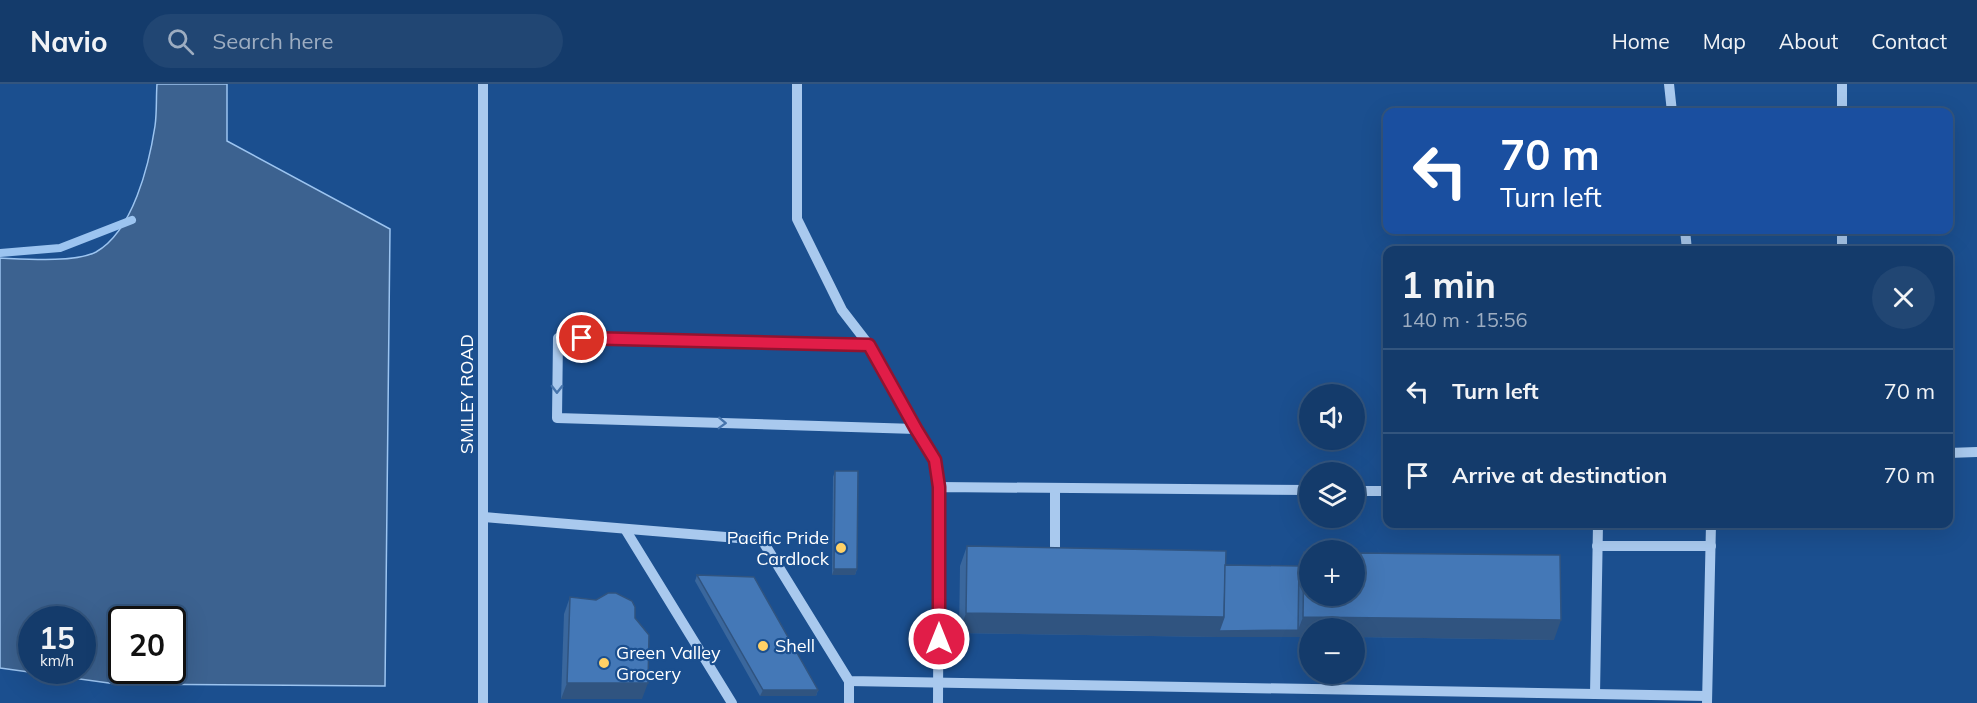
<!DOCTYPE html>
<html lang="en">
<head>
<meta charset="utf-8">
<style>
	:root { --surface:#143b6b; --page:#214673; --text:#f1f3f6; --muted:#9dadc1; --line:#33557e }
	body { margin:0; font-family:Mulish,sans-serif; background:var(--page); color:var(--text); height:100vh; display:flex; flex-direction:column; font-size:22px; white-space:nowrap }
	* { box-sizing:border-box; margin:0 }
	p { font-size:20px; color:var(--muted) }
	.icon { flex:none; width:33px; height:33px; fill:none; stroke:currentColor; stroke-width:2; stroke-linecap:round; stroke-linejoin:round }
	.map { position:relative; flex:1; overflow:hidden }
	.details { position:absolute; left:1383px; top:162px; width:570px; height:282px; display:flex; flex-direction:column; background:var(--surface); border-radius:12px; box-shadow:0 6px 24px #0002,0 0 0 2px var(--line) }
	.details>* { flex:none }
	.guide { position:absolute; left:1383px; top:24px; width:570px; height:126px; border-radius:12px; box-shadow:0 6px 24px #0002,0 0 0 2px var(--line); background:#1a4fa0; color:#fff; overflow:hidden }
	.tools { position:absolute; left:1299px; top:300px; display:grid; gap:12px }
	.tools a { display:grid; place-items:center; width:66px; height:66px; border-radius:50%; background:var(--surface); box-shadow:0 6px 24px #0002,0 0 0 2px var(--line); font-size:30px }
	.speed { position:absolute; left:18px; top:522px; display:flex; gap:12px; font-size:30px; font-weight:700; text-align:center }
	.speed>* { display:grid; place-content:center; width:78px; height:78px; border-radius:50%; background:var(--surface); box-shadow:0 6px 24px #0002,0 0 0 2px var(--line); line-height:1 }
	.speed small { font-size:15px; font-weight:400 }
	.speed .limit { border:3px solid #111; border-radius:9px; background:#fff; color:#111 }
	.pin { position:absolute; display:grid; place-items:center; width:51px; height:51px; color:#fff; margin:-26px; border:3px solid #fff; border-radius:50%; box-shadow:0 2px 6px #0007 }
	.me { position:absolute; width:66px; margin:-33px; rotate:0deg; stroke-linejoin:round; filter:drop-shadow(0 0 4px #0008) }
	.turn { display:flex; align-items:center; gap:21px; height:126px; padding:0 18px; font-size:27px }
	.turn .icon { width:78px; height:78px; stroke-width:2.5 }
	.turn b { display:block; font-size:42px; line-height:51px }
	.round { display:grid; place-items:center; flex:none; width:63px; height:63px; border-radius:32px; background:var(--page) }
	.overview { display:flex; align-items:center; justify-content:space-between; height:102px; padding:0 18px }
	h1 { font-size:36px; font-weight:700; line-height:45px }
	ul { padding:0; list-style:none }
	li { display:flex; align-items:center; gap:18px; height:84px; padding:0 18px; border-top:2px solid var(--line) }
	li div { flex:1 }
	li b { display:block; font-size:22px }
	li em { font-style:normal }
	header { display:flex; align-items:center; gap:36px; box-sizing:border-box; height:84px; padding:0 30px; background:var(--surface); border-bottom:2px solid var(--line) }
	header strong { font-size:28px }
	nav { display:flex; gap:33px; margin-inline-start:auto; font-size:21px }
	.search { width:420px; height:54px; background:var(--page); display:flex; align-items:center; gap:15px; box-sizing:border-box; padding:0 21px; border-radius:33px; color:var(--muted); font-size:22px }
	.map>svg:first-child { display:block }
	.water { fill:#3c6290; stroke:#9cc4f0; stroke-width:1.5; fill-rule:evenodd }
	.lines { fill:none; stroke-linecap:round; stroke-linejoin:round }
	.stream { stroke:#9cc4f0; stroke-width:8 }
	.minor { stroke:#a9c9ee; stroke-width:10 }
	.wall { fill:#3a679d }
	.shaded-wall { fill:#305480 }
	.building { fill:#4478b7; stroke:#305480; stroke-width:1.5 }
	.oneway { stroke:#4674ac }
	.route-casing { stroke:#92132f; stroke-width:15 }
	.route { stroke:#e11d48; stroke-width:10 }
	.poi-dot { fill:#ffd166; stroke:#1b4f8f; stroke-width:2 }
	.labels { text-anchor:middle; stroke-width:4.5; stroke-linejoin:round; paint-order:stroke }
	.street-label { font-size:18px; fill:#fff; stroke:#1b4f8f }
	.poi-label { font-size:18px; fill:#fff; stroke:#1b4f8f; text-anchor:start }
</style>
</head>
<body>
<header>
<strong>Navio</strong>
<div class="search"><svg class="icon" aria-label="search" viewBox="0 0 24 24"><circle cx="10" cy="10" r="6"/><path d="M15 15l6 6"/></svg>Search here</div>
<nav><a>Home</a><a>Map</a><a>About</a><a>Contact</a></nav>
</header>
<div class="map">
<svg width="1977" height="619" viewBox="0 0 1977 619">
	<rect width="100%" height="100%" fill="#1b4f8f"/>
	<path class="water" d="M157,0H227V57L390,145L385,602L116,600L0,584V174C24,175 75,179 96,168C133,147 149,81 155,42C157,28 156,14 157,0ZM32,536H82V586H32ZM122,536H172V586H122Z"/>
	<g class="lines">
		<path class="stream" d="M0,169L60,164L132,136"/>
		<g class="minor">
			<path d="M797,0V135L842,226L869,261"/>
			<path d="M1669,0L1672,28"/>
			<path d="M1842,28V0"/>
			<path d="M1685,146L1687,166"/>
			<path d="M1842,146V166"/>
			<path d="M916,345L557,334L558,254L869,261L916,345L935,376L939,403"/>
			<path d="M1948,369L1977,368"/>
			<path d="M1055,404V464"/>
			<path d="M1354,407H1388"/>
			<path d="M484,433L762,456L849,597L1707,612"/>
			<path d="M625,445L732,619"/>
			<path d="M1597,462H1711"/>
			<path d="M1595,610L1598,440"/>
			<path d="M483,619V0"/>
			<path d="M849,619V597"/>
			<path d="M938,619L939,403L1310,406"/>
			<path d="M1707,619L1711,440"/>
		</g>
	</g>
	<g class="wall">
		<path d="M835,387L857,485L855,491H832L833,393Z"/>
		<path d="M967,462L1225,481L1299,482L1304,468L1554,556L1354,553V544L1310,553H1217L959,549L960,482Z"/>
		<path d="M697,491L818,606L816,612H760L695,497Z"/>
		<path d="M570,513L596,516L635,534L642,615H561L564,530Z"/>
	</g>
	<g class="shaded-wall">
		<path d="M834,485H857L855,491H832Z"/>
		<path d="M966,529L1224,533L1298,546L1303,533L1561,536L1554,556L1354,553V544H1310V553H1217L959,549Z"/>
		<path d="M567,599H648L642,615H561Z"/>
		<path d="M763,606H818L816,612H760Z"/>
	</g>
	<g class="building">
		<path d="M835,387H858L857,485H834Z"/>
		<path d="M967,462L1226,467L1224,533L966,529Z"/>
		<path d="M1304,468H1310V512H1354V469L1560,471L1561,536L1303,533Z"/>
		<path d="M1225,481L1299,482L1298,546L1219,547L1224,533Z"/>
		<path d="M697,491L754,493L818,606H763Z"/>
		<path d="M608,509H616L632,517L635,523V534L649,551L648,599H567L570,513L596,516Z"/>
	</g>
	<defs><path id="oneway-chevron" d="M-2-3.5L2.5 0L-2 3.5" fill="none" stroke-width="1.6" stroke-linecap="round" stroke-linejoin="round" transform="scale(1.5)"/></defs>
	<g class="oneway">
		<use href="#oneway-chevron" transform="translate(557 305) rotate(91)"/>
		<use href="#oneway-chevron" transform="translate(722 339) rotate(2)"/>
	</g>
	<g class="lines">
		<defs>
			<path id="route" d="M582,254L869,261L916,345L935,376L939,403V555"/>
		</defs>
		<use href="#route" class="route-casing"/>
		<use href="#route" class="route"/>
	</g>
	<g class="poi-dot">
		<circle cx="841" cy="464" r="6"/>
		<circle cx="763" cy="562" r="6"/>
		<circle cx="604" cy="579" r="6"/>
	</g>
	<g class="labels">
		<g class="street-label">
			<text transform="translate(467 310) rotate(-90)" y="6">SMILEY ROAD</text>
		</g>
		<g class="poi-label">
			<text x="829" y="460" text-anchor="end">Pacific Pride<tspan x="829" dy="21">Cardlock</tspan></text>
			<text x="775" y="568">Shell</text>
			<text x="616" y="575">Green Valley<tspan x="616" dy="21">Grocery</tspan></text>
		</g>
	</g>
</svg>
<div class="tools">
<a><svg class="icon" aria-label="sound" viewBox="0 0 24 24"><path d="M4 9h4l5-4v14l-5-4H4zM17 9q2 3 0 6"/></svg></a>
<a><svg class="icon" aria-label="layers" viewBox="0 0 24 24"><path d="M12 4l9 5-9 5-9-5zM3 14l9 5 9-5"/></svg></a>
<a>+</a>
<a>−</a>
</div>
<div class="speed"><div>15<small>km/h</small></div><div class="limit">20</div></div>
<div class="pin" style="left:582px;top:254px;background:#d93025"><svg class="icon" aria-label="arrive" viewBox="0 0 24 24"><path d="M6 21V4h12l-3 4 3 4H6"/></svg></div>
<svg class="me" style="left:939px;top:555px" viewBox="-20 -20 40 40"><circle r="17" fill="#e11d48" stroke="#fff" stroke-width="3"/><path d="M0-11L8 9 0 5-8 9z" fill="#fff"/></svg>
<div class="guide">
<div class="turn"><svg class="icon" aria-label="left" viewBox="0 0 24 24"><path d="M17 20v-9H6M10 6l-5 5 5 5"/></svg><div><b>70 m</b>Turn left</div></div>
</div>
<section class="details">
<div class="overview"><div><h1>1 min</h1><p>140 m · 15:56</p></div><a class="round"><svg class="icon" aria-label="close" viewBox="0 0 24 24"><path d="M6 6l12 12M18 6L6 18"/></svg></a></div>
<ul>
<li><svg class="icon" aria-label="left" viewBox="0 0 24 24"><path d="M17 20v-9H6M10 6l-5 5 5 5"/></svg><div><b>Turn left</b></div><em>70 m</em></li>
<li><svg class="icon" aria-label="arrive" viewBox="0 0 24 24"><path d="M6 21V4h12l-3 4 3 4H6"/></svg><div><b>Arrive at destination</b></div><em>70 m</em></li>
</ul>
</section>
</div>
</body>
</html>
